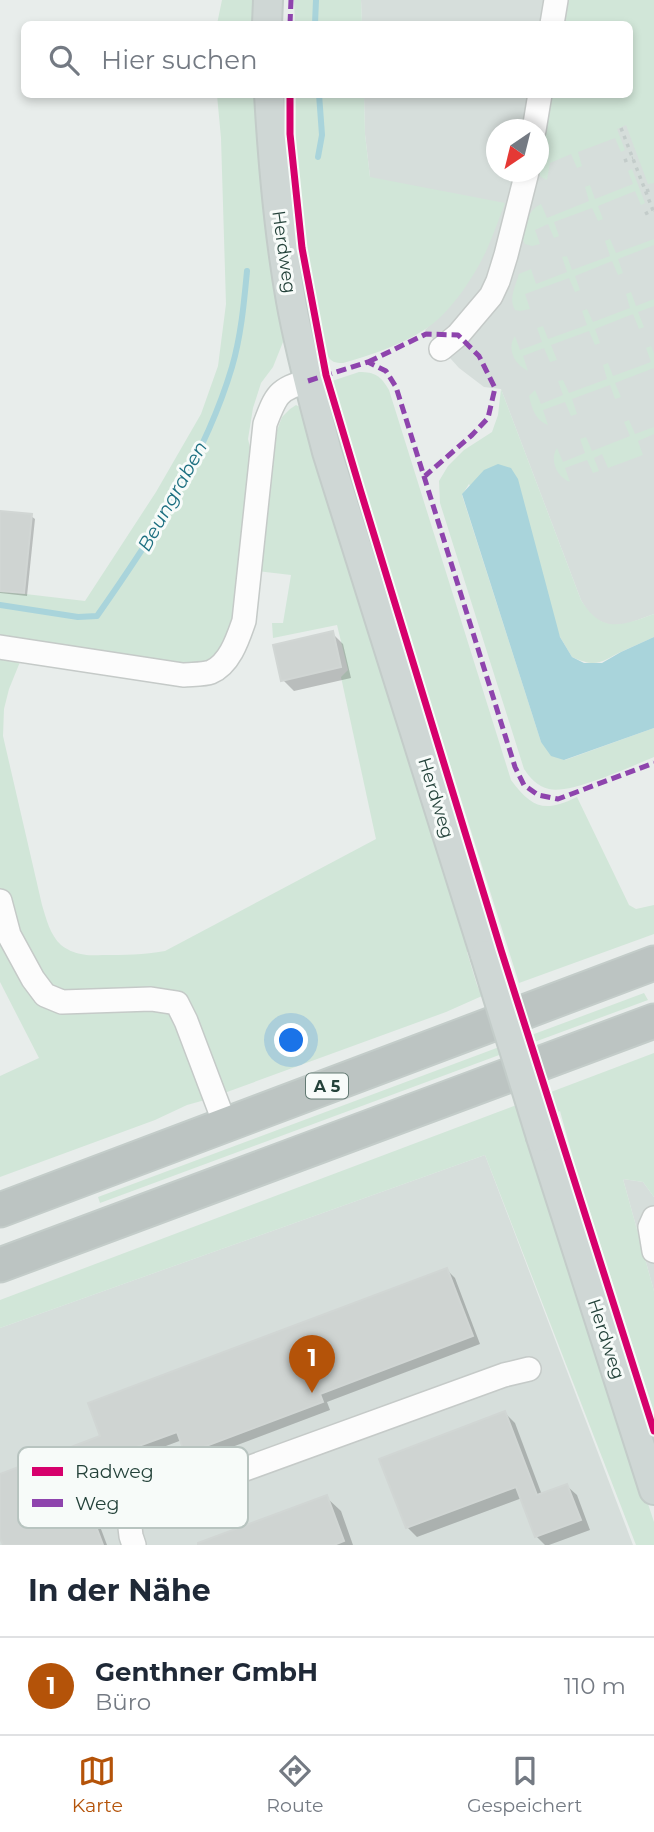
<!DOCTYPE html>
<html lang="de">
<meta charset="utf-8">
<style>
body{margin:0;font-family:Montserrat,sans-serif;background:#f6f6f7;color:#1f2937}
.compass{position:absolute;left:486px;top:119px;width:63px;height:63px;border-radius:50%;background:#fff;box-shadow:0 4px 10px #0003;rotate:215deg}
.you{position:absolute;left:292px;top:1041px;width:24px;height:24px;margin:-18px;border:5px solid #fff;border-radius:50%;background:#1a73e8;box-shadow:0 0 0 10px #1a73e833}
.badge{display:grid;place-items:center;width:46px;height:46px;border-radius:50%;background:#b45309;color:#fff;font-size:23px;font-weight:700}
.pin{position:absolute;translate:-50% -58px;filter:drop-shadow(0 2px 4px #0008)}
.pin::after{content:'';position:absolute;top:37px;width:24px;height:21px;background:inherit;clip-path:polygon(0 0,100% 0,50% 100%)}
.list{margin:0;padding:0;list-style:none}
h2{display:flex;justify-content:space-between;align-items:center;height:91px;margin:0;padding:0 28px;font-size:30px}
h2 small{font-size:23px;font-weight:400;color:#747a83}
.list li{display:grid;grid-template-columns:46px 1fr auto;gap:21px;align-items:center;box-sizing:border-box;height:98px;padding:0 28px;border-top:2px solid #e0e1e3}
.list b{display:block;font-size:26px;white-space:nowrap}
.list p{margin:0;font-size:23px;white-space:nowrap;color:#747a83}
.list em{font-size:23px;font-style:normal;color:#747a83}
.icon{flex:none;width:38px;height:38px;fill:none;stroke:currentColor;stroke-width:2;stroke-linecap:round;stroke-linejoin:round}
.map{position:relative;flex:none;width:654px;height:1545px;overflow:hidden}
.search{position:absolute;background:#fff;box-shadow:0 4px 10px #0003;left:21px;right:21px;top:21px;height:77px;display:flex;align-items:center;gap:18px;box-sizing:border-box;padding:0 24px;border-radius:10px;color:#747a83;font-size:26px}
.sheet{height:189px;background:#fff}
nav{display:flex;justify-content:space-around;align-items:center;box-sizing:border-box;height:98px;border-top:2px solid #e0e1e3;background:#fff;font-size:19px;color:#747a83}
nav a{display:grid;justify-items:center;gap:4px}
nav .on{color:#b45309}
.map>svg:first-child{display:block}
.built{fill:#d6dedb;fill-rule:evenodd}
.green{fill:#d1e6d8}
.water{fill:#a9d4db}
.shadow{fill:#0003}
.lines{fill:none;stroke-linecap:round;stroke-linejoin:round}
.stream{stroke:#a9d4db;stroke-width:6}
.building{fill:#cfd4d2;stroke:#d1d6d4;stroke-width:2}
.minor-casing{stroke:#c5cac8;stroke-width:26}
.major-casing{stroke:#c3ccc9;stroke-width:32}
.highway-casing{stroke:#c3ccc9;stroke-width:37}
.path{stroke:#c3ccca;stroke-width:3.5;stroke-dasharray:3.5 5;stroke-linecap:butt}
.minor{stroke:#fcfcfc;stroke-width:23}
.major{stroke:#cfd7d5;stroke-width:28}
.highway{stroke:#bcc4c2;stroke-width:33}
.major-bridge-casing{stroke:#c3ccc9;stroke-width:32;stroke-linecap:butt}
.major-bridge{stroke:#cfd7d5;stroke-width:28}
.quiet{stroke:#8e44ad;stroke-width:5;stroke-dasharray:10 5;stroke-linecap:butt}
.cycleway-casing{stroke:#f7fbf9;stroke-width:11}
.cycleway{stroke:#d6006c;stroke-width:7}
.labels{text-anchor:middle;stroke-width:6;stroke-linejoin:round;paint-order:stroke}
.shield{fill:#f7fbf9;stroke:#637a73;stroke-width:2}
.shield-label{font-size:16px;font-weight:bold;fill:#24423a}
.street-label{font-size:18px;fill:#24423a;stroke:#f7fbf9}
.water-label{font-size:19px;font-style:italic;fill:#1c6f80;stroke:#f7fbf9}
.key{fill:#f7fbf9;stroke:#b8c4c0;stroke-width:2}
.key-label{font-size:19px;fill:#24423a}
</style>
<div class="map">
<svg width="654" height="1545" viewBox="0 0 654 1545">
<rect width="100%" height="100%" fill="#e8edeb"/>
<path class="built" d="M361,0H654V614L624,625H610L597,620L588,612L581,600L501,389L484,387L459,368L425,330L459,293L370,177L365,134L364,95L630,94V24H362ZM496,130H538V172H496Z
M485,1155L633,1545H0V1328Z
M623,1179L643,1182L654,1197V1291Z"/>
<path class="green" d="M222,0H258V24H217Z
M294,0H361L362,24H295Z
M569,0H654V183L648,184L626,125L617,129L625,150L621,152L615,138L578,152L582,166L577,168L571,154L550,163L547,180L541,177L539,174L552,95L630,94V24H565Z
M217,95H261L285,337L273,367L261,383L253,408L248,439L253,460L235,624L215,657L198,667L22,657L9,689L4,709L3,736L42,905C46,918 50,935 61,945C66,949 74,953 81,954C88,956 96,955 103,955C124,955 144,955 165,951L376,839L341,677L348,670L337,625L273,638L272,623H283L291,575L257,571L265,502L276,433L282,417L290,409L296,405L302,408L471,950L467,952L477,985L482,996L446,1012L205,1100L187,1105L155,1120L0,1177V1076L39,1058L0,982V591L85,601L156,492L201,414L218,366L226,304L221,138Z
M281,95H287C284,182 303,270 318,355H316L306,310L294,230Z
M296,95H364L365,134L370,177L505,203C499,218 494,234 487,249C475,276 449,315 424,330C399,346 371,355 343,363C335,363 331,362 327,355C315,301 303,246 298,191C295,159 295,127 296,95Z
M632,169L645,203L641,205L635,191L598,206L603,219L598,221L592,208L554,222L559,236L554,238L548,224L535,230L540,244L532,246L525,244L523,240C527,225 526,211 541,204L547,218L589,201L585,187L590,185L595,199L633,184L628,171Z
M610,239L616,253L654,239V245L618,259L623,273L618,275L612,261L575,276L580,290L575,292L569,278L525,294L530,309L520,311L515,310C508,299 516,285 519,274L531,269L536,284L567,272L562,257L567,256L572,270L610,256L605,241Z
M631,292L636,306L654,299V306L638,312L644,327L639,329L633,314L595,329L600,343L595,345L589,331L551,345L557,360L550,362L544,348L523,356L528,371C515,365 506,349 515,336L520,350L542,342L537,328L543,326L548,339L587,325L582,311L587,309L593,322L630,308L626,294Z
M651,346L654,353V368L615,383L621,397L615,399L610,385L572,399L577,414L571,416L565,402L543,410L548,425C535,420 532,408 529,396L535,390L541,404L563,395L558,381L563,380L569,393L607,379L603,365L608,363L613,376L651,362L646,348Z
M359,372C375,372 381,376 389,390L511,780C532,808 544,813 577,797L629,905L636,909L654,905V934L519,983L412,644L332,381Z
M501,389L581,600C602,634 621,626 654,614V637C644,642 633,646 623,651C601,661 598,669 572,657L469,484L462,495L541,742L565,760L654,728V757C632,766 569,795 549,789C537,786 530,778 524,769L440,503L439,481L448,466L464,450L492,432L498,415Z
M327,394L331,400L364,514L497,941L494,943L361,520L329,410Z
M629,420L635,434L654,427V434L638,441L643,455L608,468L602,454L594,458L599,471L593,473L587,460L565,468L570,482C557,477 549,460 557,448L563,462L585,453L580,439L586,437L592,451L630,436L624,422Z
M644,993L648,1000L100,1203L98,1197Z
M654,1053V1197L643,1182L623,1179L654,1291V1412L575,1165L560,1111L523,1127L571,1269L654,1522V1545H636L485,1155L0,1328V1300Z"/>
<path class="water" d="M498,464L511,468L518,479L560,637L572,657L584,663H602L621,652L654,637V728L564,760L551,756L541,742L462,494L484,470Z"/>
<path class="shadow" d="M0,512L31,516L35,519L27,596L0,593Z
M332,633L343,644L351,678L294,691L283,680Z
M447,1270L455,1278L480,1344L327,1402L330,1410L195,1461L187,1453L182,1440L91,1474L92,1478L83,1481L107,1545H5L0,1533V1476L102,1437Z
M505,1413L515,1423L542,1495L567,1486L577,1495L590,1530L549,1545H545L536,1536L522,1498L417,1537L407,1527Z
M326,1497L341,1511L353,1545H198Z"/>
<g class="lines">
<path class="stream" d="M315,24L316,0
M318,157L322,135L319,94
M0,605L78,617L97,616C151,539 205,458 232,367C241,336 244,303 247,271"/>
</g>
<path class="building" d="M0,511L32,514L24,593L0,591Z
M333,631L341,667L281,681L273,645Z
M447,1268L473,1336L320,1394L323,1402L185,1454L177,1432L84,1466L85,1470L76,1473L103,1545H3L0,1538V1474L100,1436L88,1403Z
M505,1411L537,1495L567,1484L581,1520L535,1537L516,1487L406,1528L379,1459Z
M327,1495L344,1541L334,1545H198V1543Z"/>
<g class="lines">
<defs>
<path id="minor" d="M552,24L556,0
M534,130L540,94
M441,349L458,335L491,296L498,281L506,255L527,172
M0,647L183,675C191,674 203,675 211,672C230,664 238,638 244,621L265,424C276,395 278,389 308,381
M0,901L9,935L33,979L45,995L62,1002L151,999L177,1003L186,1021L225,1124
M654,1218L650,1227L654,1251
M134,1545L131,1536L129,1519L136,1510L149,1504L504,1375L529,1369"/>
<path id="major" d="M267,24L268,0
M269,94C273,164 279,233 291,301C300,352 314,402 327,452L485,955
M541,1137L654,1490"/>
<path id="highway" d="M0,1210L654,963
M0,1265L654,1021"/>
</defs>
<use href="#minor" class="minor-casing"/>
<use href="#major" class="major-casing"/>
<use href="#highway" class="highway-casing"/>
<path class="path" d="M621,128L654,213
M624,161L633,158
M646,191L654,189
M645,214L653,210"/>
<use href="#minor" class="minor"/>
<use href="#major" class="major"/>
<use href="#highway" class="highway"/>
<defs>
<path id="major-bridge" d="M485,955L541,1137"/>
</defs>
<use href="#major-bridge" class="major-bridge-casing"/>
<use href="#major-bridge" class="major-bridge"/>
<path class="quiet" d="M290,24L291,0
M368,362L426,334L458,335L479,356L495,388L488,418L472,435L425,476
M308,381L368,362L386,371L396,387L515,767L524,785L538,795L558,799L654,763"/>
<defs>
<path id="cycleway" d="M290,94V134L302,248L326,375L360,489L501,950L654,1431"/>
</defs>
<use href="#cycleway" class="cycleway-casing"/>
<use href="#cycleway" class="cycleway"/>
</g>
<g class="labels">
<rect class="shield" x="306" y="1073.5" width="42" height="25" rx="5"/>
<g class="shield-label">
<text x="327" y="1092">A 5</text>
</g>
<g class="street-label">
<text transform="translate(284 252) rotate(82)" y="6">Herdweg</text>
<text transform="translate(436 798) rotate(73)" y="6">Herdweg</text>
<text transform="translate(606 1339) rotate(72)" y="6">Herdweg</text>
</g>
<g class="water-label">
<text transform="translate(172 496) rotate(-61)" y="7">Beungraben</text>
</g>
</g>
<rect x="18" y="1447" width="230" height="81" rx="10" class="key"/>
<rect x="32" y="1467" width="31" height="9" fill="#d6006c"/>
<rect x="32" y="1499" width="31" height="8" fill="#8e44ad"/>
<g class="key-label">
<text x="75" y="1478">Radweg</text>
<text x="75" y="1510">Weg</text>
</g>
</svg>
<svg class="compass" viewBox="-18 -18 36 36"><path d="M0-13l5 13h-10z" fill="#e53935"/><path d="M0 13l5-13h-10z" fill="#747a83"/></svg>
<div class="you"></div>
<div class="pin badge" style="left:312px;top:1393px">1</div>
<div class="search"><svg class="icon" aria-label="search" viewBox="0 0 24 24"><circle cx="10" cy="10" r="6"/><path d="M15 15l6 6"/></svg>Hier suchen</div>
</div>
<section class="sheet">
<h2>In der Nähe<small></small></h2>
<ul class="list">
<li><span class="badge">1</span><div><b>Genthner GmbH</b><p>Büro</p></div><em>110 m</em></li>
</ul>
</section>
<nav>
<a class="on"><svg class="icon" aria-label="map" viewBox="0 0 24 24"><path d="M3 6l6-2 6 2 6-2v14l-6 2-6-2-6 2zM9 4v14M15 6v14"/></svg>Karte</a>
<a><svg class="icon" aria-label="directions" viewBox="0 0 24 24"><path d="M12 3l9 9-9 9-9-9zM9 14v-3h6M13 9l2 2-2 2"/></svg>Route</a>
<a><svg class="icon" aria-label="saved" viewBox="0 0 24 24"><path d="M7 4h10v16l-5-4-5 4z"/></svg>Gespeichert</a>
</nav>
